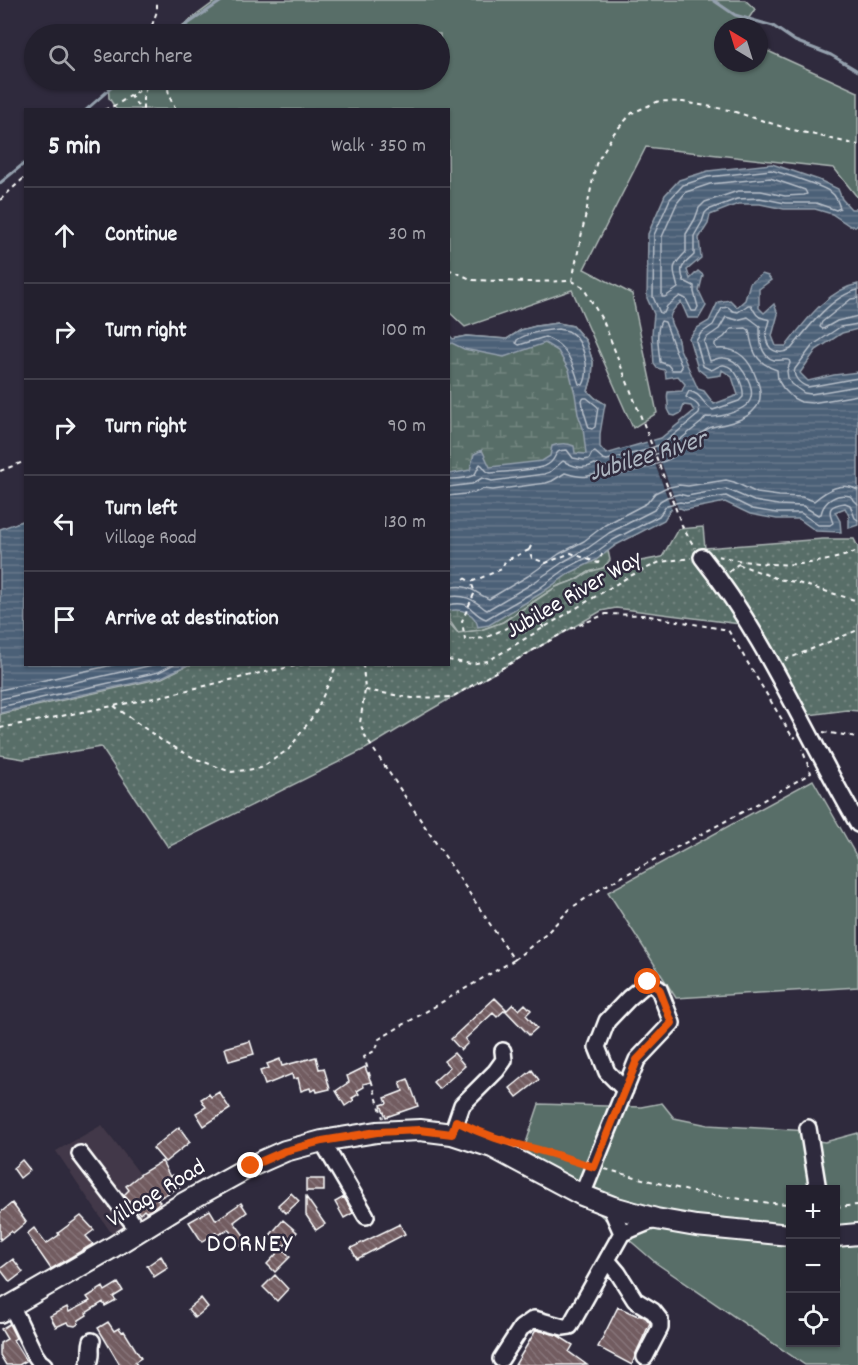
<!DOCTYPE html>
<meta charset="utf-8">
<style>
body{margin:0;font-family:Dekko,sans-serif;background:#2b2836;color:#f1f3f6}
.controls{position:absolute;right:18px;bottom:18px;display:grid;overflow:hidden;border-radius:0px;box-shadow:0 2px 4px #0004}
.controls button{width:54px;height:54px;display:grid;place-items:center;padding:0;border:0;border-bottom:2px solid #403e4a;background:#23202e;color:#f1f3f6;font:30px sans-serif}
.compass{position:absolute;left:714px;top:18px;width:54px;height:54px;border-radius:50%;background:#23202e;box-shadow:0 2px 4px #0004;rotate:322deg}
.stop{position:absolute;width:18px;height:18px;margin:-14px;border:4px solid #ea580c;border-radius:50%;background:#fff}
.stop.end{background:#ea580c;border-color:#fff;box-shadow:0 2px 6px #0008}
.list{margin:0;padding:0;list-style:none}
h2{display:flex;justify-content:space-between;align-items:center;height:78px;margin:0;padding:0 24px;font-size:26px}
h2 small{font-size:20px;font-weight:400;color:#a3a3aa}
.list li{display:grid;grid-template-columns:39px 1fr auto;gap:18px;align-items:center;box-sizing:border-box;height:96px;padding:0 24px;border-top:2px solid #403e4a}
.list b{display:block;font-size:22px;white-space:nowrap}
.list p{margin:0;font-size:20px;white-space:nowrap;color:#a3a3aa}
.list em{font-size:20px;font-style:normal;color:#a3a3aa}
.icon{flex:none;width:33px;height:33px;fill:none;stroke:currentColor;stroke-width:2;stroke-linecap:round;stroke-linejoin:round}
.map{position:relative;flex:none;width:858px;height:1365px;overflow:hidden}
.search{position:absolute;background:#23202e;box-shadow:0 2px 4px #0004;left:24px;top:24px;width:426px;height:66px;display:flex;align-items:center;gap:15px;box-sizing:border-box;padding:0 21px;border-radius:33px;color:#a3a3aa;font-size:22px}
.panel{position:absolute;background:#23202e;box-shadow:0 2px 4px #0004;left:24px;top:108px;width:426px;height:558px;border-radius:0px}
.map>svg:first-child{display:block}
.built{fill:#433948}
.green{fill:#596e68;stroke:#acb6b4;stroke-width:1.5;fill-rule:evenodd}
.wetland{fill:url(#wetland-marsh);stroke:#acb6b4;stroke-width:1.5}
.park{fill:url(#park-dots);stroke:#acb6b4;stroke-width:1.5}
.water{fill:url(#water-rules);stroke:#94a0ad;stroke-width:1.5}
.pier{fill:#2f2a3d}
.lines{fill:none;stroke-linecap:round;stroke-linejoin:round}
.shore{stroke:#b7bfc9;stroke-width:1.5}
.stream{stroke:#94a0ad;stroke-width:3}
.building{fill:url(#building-back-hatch);stroke:#fff;stroke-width:1.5}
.minor-casing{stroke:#fff;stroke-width:20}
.major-casing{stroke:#fff;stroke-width:24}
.path{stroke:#fff;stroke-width:2;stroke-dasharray:4.5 4.5;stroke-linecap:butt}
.minor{stroke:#2f2a3d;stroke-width:15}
.major{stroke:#2f2a3d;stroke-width:20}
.route{stroke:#ea580c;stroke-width:8}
.labels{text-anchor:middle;stroke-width:5;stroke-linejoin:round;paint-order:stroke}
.street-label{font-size:24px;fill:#fff;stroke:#2f2a3d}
.water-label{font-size:26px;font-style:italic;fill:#aeb7c2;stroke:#2f2a3d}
.quarter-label{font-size:27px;letter-spacing:1.5px;fill:#fff;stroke:#2f2a3d}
</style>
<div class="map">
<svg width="858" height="1365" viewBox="0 0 858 1365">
<defs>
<pattern id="wetland-marsh" width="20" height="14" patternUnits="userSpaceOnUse" patternTransform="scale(1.5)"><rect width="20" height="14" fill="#596e68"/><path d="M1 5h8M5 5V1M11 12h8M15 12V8" fill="none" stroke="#72847f"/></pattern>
<pattern id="park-dots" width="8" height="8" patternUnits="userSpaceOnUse" patternTransform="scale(1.5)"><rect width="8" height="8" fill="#596e68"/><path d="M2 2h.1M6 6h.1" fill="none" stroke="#72847f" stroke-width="1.8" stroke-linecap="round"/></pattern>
<pattern id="water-rules" width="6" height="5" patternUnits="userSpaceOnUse" patternTransform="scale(1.5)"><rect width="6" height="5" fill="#4c6077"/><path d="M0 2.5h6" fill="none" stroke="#67788b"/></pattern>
<pattern id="building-back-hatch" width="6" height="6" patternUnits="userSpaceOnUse" patternTransform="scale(1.5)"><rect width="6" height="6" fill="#725c61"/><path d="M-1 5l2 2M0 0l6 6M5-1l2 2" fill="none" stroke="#877479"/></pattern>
</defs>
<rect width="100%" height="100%" fill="#2f2a3d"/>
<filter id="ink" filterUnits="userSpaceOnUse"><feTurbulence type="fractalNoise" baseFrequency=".0167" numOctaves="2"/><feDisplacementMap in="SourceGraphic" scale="12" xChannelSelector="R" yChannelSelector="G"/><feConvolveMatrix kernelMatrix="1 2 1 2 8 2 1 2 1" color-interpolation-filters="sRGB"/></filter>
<g filter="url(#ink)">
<path class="built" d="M102,1125L160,1200L162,1205L114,1237L56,1151Z"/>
<path class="green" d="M217,0H745L755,9L743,27H723V63H759V47L858,92V198L834,168L646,147L584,269L632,294L657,413L633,428L572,290L465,327L449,312L448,110L116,109L109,98L108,81L110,80H440V34H171Z
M813,780L858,859V987L676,998L608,892Z
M662,1103L674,1118L708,1125L809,1131L810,1140L825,1142L858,1133V1365H805L656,1263L524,1149L539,1104L641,1107ZM790,1190H836V1342H790Z"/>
<path class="wetland" d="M558,323L573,326L586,341L593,362L592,377L588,391L595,398L605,404L587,459L547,469L449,487L448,335L453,339L466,336L507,339L521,330L536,326Z
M605,536L610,560L603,568L589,572L578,579L556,587L503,622L481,630L458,633L449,620V598Z"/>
<path class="park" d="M703,527L705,548L823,539H854L858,547V711L847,710L801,716L740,624L616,608L601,611L425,713L367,748L168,847L101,747L24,759L0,755V714L162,678L188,665L448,664L449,623L458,633L481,630L503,622L556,587L578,579L589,572L603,568L662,557L678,529Z"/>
<path class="water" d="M772,164L819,180L838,189L842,199L851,209H858V226H850L832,214L815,209H784L760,204H738L710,215L708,224L699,238L701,258L687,270L690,279L698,271L703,275L699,291L706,306L699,318H688L681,302C658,322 678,324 679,347L698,389L704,391L714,404L738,395L732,377L722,370L721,375L708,377L698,369L689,338L697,328L709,321L718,302L730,300L737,307L745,300L750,283L762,274L768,276L771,280L759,289V308L764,313L774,304L778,314L772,336L776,346H786C805,322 827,290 858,284V329L842,333L816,350L800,373L808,381L834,375L858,372V525L849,528V516L845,508L835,512L840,521L841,532L816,531L799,519H777L750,514L725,502L685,510L680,508L670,510L664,520L616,545L596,560L570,573L540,594L489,625L478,627C475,613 462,608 449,611L448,471L450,474L470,470L474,454L482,450L490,467L542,461L550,456L552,446C560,443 567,443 574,446L575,453L586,454L583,428L578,414L575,394L569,370L558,351L545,343L504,357L464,349L452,343L449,344V335L453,339L466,336L507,339L521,330L536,326L558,323L573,326L586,341L593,362L592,377L588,391L595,398L605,404L600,434V447L606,454L661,438L694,411L691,406L684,405L681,413L675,416L671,415L668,409C669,403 666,398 668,392L682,391L685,384L678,376L666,378L665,370L657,368L654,364L652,334L654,314L647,298L648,234L665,195L679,180L708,171Z
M25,520L26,664L187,665L162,677L0,713V529Z"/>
<path class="pier" d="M652,438L679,511L673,512L646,440Z"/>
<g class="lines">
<path class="shore" d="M771,170C783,174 827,186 834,195C837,199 839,205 840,208L836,210L816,203H785L760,198L737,199L708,210L705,213L702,222L694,236V255C684,265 678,266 684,281L694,286V292L698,307L696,311H692L686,299L680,296L667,306L664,313H660L653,297L654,235L670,199L683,185L708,177Z
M770,178L805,190L807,194L804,195L785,196L761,191H738L705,202L699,208L695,219L686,234V252C670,268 673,268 678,288L665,297H662V237L677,203L686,192L710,184Z
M858,298L851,299L822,322L820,327L823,329L837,321L858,316
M661,321L665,322C671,337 675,352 682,367L680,370H672L668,365L660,362C659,349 655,332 661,321Z
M858,324L840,327L813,345L795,369C792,377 800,384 808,387L858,378
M558,329C561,330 565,330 568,331C584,339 591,370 583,385L579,384C573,363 567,345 545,337L519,345L516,343L517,340C529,332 544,331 558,329Z
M584,398H587L598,407L595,427L592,429L589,428L584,412L582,400Z
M448,479C455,479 470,479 475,474C477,471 478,467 480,464C485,466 484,472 491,473C503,472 536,470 545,466C560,460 550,450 567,450L573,458L584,460L589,459L592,453L595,452L603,459L607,460L643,451L664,443L699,414C702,403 692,402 686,397L689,391C702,394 703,405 713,410L739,401L743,397C744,387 737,367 724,365C719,364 716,369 711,370L703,366L696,341L701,333L713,325L722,308L728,307L733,311L738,312L748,305H751C754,310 756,317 763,318C765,319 768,319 770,320C769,325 767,330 766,335C766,351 779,356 791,349C807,329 832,295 858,290
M448,487L472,484L482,478L492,481L544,474L550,472L563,461C574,467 584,470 595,464L603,467H611L645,458L667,450L702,422L706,417C718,418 749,411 751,397C754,384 739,358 724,358C719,357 714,360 710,361L704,342L706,338L719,329L726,317L737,320L748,317L760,326C760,337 759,356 774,360C779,361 784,359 789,360L790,363L787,371L788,378L791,384L804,393L811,394L858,386
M448,496L474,493L483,489L493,490L546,483L552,481L565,473C572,475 580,478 588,476C589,476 595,474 597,474C601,475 605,477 610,476C625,474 664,464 676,455C684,449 704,428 712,427C725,424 745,421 754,410C763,401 761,390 757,380C750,360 739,347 717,349L715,346V343L724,337L731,329L746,328L749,330C752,350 755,363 777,370L778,380L783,388L793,398L801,402L812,403L858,395
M448,588C469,583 473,592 489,599L528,576L559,554L584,541L605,525L647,503L655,493L665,488L679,485L688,486L726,480L734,482L757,493L779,496L802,497L814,501C827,490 841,481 858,490
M448,597C464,594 473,599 485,609L487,610L533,583L563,562L588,548L609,533L654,510L660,501L667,497L679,494L687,496L726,489L754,501L778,505L803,506L818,515L821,514C824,500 837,493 850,496L858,504
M448,605C473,599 470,614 486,619L537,590L567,568L592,555L613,540L659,516L667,505L680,502L686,503L726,496L752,509L777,513H801L818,525H830L833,523C827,508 830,505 845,503L850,505L855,518L858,520
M0,690L117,664
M0,699L157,664
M0,707L159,672L174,664"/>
<path class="stream" d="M713,0L735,15L773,26L795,41L831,55L858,71
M173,34L223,0
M86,110L120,80
M0,183L26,162"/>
</g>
<path class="building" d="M495,998L506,1009L497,1017L493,1013L465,1039L468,1043L461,1050L451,1039Z
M513,1004L519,1010L525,1004L531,1010L526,1015L537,1028L529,1035L506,1011Z
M250,1041L254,1054L229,1061L225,1048Z
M454,1053L465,1066L439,1089L433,1082L450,1067L444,1061Z
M316,1057L319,1069L324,1068L330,1089L317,1092L316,1089L311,1091L310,1088L301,1091L298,1078L293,1079L292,1074L265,1085L260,1071L269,1068L267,1064L280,1059L282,1066Z
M365,1067L371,1082L363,1084L364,1087L357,1091L359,1094L352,1098L354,1100L345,1106L336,1091L349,1082L347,1076Z
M532,1070L539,1080L517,1097L510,1088Z
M408,1079L418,1106L386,1117L381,1105L387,1103L385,1098L403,1091L400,1082Z
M219,1092L230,1109L204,1126L196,1113L206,1107L201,1099L209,1094L211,1097Z
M179,1127L190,1142L165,1162L153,1148Z
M22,1160L30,1170L20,1178L13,1168Z
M162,1161L170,1177L173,1175L180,1187L157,1199L160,1202L151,1210L146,1212L144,1210L140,1214L124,1195L129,1190L126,1186L142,1173Z
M306,1179H324V1191H306Z
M291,1193L299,1201L286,1213L278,1205Z
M306,1197L325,1224L316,1230L306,1215Z
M344,1197L353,1213L344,1218L335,1202Z
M12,1203L26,1222L13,1233L11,1231L0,1240V1213Z
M241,1203L247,1212L234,1222L248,1241L241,1246L228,1229L217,1236L216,1232L202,1242L189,1222L210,1210L216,1220Z
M81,1216L94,1230L86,1236L93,1244L51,1269L27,1234L34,1228L46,1244L59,1235L58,1233Z
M283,1220L297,1232L284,1246L271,1234Z
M400,1224L405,1234L357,1259L351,1248Z
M282,1248L290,1257L275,1272L267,1264Z
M161,1256L168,1268L154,1277L147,1266Z
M13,1259L23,1272L10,1282L0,1269Z
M275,1275L288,1289L277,1301L263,1287Z
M118,1283L123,1291L113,1297L116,1300L105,1306L103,1302L86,1313L87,1315L79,1320L78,1324L75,1326L70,1325L67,1322L56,1327L50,1316L67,1307L69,1312L90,1301L87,1297L103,1287L105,1291Z
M201,1298L208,1307L195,1318L188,1309Z
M618,1307L638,1316L639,1314L646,1318L650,1323L636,1353L632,1365L598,1347Z
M108,1322L114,1331L119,1328L122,1332L124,1331L141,1358L135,1362L137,1365H120L98,1328Z
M9,1324L16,1338L13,1340L26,1361L19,1365H6L0,1355V1343L7,1339L1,1329Z
M536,1330L557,1335L573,1345L569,1352L587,1365H515Z"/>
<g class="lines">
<defs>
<path id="minor" d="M702,557C766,637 806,735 858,824
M808,1128L818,1190
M452,1134L462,1105L496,1071L504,1060L503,1051
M322,1141L366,1216
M80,1154L139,1231
M582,1195L637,1060L672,1023L659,989L648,982L629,998L607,1021L597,1047L607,1072L625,1090
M622,1233L656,1219
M607,1260L618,1273L635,1300L653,1311L660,1320V1328L645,1357
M11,1305L35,1355L40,1362L44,1365
M501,1359L521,1328L534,1319L563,1327L570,1326L622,1233L610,1206
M88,1365C94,1354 89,1351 92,1341"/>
<path id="major" d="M836,1236L858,1234
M0,1312L113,1247L184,1203L251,1166L285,1151L322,1141L377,1132L420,1130L452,1134L492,1147L582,1195L613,1207L656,1219L696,1226L790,1235"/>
</defs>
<use href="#minor" class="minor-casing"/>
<use href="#major" class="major-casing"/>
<path class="path" d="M149,34L157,11V0
M167,80L169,96L176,110
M130,95L141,110
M104,110L116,105L146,86
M143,110V98L146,86L157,80
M0,200L26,176
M448,269L473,280L527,282L572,281L583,287L604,323L643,422L683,528L695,548
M572,281L596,164L614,133L632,113L659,101L683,102L729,110L789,129L858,145
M0,471L26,461
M529,550L533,542
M718,556C766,567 811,569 858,551
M738,564L778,579L795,582L858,601
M729,572L738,564
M464,578L471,582
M544,628L534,615L485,638L465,640L462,621L474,594V590L471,582L502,569L505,561L529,550L532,558L546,563L571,553L598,563L602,554
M448,660L471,664L488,661L628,577L660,562L691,558
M785,660L858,630
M363,664L365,690L360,723L366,738L514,960L379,1039L376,1050L364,1057L383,1118
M365,690L412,698L452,697L570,629L606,614L643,615L728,630L793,738L796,737
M114,706L161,740L194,758L231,772L261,768L289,749L316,712L337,664
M0,728L154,698L260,673L305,664
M823,732L858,737
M514,960L545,935L571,908L605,886L748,809L811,773L802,749
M524,1147L582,1163
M605,1169L692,1192L770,1203L790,1204
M836,1207L858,1205"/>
<use href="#minor" class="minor"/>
<use href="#major" class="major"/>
</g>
</g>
<g class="lines" filter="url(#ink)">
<path class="route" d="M251,1166L285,1151L322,1141L377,1132L420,1130L452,1134L456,1121C483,1135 506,1142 535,1149C555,1154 574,1161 594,1167L637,1060L672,1023L659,989L648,982"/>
</g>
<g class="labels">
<g class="street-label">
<text transform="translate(573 593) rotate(-30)" y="8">Jubilee River Way</text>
<text transform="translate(155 1192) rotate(-31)" y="8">Village Road</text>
</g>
<g class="water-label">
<text transform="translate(647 454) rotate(-17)" y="9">Jubilee River</text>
</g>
<g class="quarter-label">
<text x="250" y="1251">DORNEY</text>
</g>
</g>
</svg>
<div class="controls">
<button>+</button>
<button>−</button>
<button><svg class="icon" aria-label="locate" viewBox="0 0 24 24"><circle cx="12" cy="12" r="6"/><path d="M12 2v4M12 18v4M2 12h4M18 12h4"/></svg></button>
</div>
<svg class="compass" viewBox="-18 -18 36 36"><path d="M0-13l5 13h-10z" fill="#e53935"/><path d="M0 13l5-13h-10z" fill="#a3a3aa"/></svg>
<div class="stop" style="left:648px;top:982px"></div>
<div class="stop end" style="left:251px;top:1166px"></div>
<div class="search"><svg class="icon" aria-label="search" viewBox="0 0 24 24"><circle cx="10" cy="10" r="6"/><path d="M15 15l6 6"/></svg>Search here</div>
<section class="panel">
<h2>5 min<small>Walk · 350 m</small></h2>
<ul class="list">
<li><svg class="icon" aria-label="ahead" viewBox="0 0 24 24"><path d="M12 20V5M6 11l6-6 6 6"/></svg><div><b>Continue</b></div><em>30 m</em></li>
<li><svg class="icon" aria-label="right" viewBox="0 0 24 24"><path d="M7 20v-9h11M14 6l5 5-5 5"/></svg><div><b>Turn right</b></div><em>100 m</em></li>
<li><svg class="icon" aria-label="right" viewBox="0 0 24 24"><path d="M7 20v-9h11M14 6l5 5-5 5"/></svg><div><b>Turn right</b></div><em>90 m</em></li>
<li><svg class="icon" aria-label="left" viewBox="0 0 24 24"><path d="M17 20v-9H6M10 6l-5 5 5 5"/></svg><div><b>Turn left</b><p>Village Road</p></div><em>130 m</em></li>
<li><svg class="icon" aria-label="arrive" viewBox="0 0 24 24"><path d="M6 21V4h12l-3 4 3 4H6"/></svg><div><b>Arrive at destination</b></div></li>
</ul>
</section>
</div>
